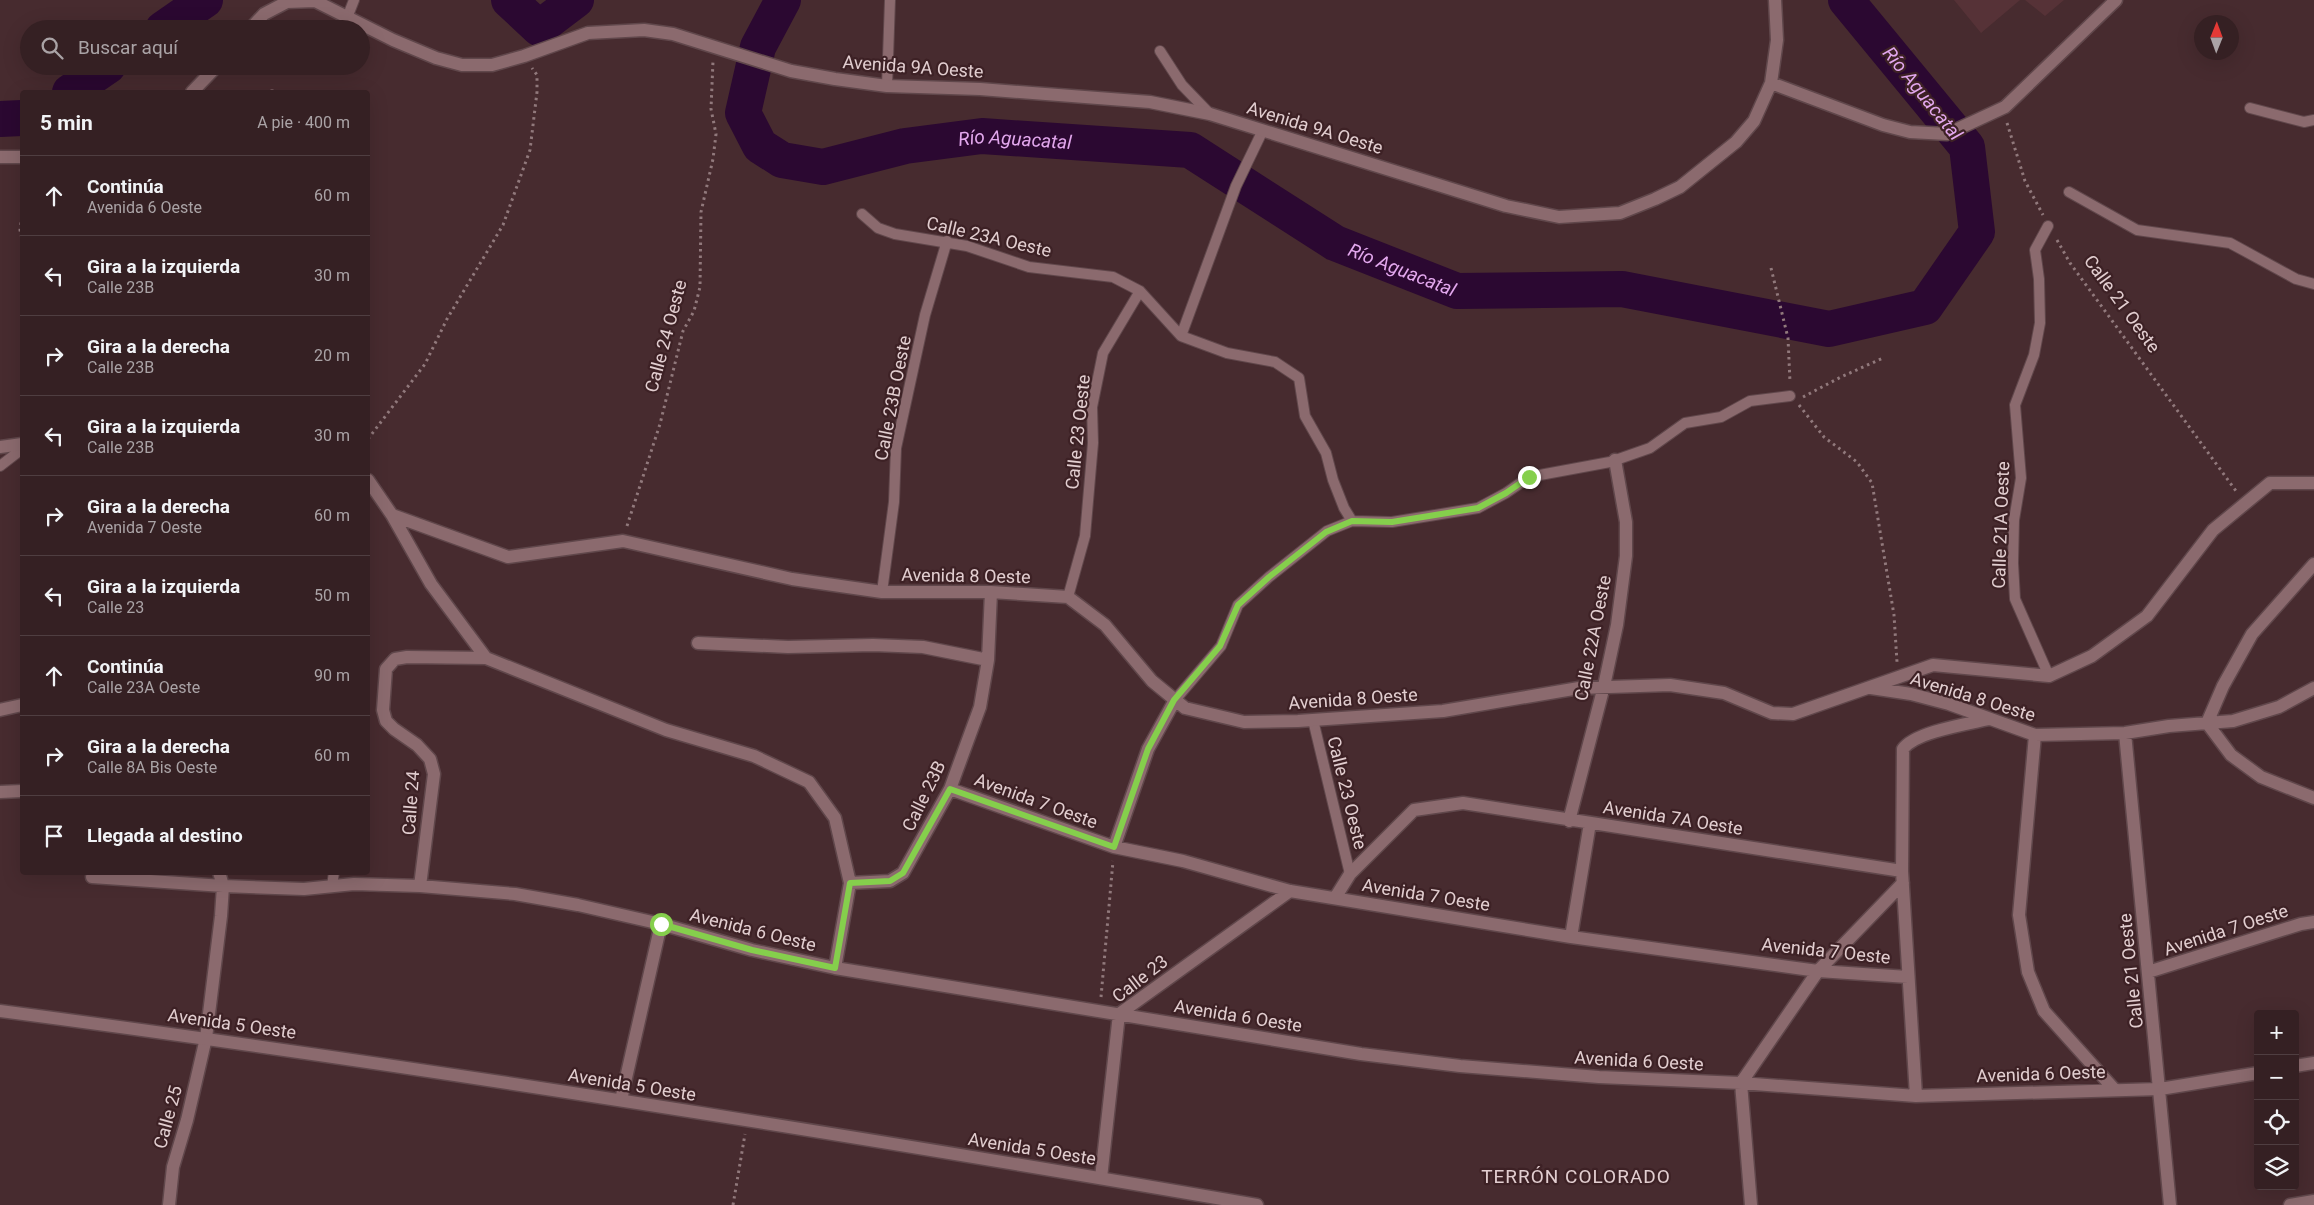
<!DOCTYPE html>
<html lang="es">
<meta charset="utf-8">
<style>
body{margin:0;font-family:Roboto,sans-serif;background:#3d282b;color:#f1f3f6}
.controls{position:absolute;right:15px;bottom:15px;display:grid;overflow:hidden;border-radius:5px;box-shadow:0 5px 20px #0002}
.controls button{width:45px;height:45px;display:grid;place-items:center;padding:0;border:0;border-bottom:1px solid #4f3e41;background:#352023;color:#f1f3f6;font:25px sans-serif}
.compass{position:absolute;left:2194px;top:15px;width:45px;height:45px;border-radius:50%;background:#352023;box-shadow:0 5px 20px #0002;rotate:1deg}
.stop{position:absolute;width:15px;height:15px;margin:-11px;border:4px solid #85cf4c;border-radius:50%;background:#fff}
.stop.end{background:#85cf4c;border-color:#fff;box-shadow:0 1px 5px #0008}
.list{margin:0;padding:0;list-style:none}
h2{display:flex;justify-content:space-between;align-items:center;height:65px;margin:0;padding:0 20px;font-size:21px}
h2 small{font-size:16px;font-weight:400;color:#aaa3a6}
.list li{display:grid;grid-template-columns:32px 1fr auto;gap:15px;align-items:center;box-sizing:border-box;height:80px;padding:0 20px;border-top:1px solid #4f3e41}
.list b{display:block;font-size:19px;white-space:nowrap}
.list p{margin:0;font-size:16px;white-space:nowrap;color:#aaa3a6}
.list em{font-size:16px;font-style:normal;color:#aaa3a6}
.icon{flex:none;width:28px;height:28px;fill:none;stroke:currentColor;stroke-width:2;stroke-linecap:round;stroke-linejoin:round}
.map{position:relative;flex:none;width:2314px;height:1205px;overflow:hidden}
.search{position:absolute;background:#352023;box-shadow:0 5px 20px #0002;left:20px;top:20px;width:350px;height:55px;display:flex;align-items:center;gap:12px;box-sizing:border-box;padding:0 18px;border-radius:28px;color:#aaa3a6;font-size:19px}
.panel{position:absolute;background:#352023;box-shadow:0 5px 20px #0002;left:20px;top:90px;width:350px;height:785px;border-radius:5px}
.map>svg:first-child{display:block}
.built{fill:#563237}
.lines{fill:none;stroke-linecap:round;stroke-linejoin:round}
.river{stroke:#2b0831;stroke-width:36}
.lane-casing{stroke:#60474b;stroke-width:12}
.street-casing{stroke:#60474b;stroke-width:15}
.secondary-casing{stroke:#60474b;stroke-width:15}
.path{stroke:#91797c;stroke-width:3;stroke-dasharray:2.5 4;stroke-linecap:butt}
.lane{stroke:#8b6a6e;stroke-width:10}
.street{stroke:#8b6a6e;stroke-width:12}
.secondary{stroke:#8b6a6e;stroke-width:12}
.route{stroke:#85cf4c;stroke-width:6}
.labels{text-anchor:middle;stroke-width:4.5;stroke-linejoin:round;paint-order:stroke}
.street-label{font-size:18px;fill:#e2ced0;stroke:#3d2125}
.water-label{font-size:19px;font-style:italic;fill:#e2a7ed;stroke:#3d2125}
.neighbourhood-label{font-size:19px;letter-spacing:1px;fill:#e2ced0;stroke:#3d2125}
</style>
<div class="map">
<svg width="2314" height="1205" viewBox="0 0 2314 1205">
<rect width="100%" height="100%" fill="#472b2f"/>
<path class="built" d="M1954,0H2020L1981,33Z
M2025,0H2064L2045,16Z"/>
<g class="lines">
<g class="river">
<path d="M509,0L539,28L576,0"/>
<path id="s1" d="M783,0L758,47L743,113L760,146L782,160L823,167L905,146L982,136L1190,150L1335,243L1457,291L1622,289L1829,329L1925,307L1977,232L1967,147L1846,0"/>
<path d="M163,29L205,0"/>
<path d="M70,92L108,66"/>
<path d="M0,119L22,118"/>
</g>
<defs>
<path id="lane" d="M347,18L354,0
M1160,51L1182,85L1210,114
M887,86L890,0
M2250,108L2304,122L2314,120
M2069,192L2137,230L2230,243L2296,279L2314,284
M862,214L878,228L895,234L967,246L1029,267L1113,277L1140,291
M2048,226L2035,250L2039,279L2040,323L2034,355L2015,405L2021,478L2014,520L2013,563L2015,599L2049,676
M1181,336L1227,353L1275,362L1299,378L1305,416L1326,453L1333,480L1344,508L1352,521
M0,466L22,449
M882,592L894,502L896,448L925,315L947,241
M1068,597L1085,536L1093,443L1092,407L1103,353L1140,291L1181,336L1236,186L1263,130
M1175,700L1221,646L1238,605L1269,577L1327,531L1352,521L1392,522L1478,508L1506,493L1529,477L1610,462L1650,448L1685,423L1721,417L1750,401L1790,396
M1313,720L1350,874
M332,886L334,872"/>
<path id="street" d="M250,29L264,14L287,2L315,1L393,40L436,58L462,65H492L524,56L588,33L644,30L673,34L791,71L835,79L887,86L980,89L1150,102L1210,114L1506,206L1559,217L1620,213L1655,199L1680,187L1736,142L1754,121L1771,83L1777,40L1775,0
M1771,83L1883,125L1910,132L1947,134L2005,107L2116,0
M192,92L217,66
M0,157H22
M0,447L22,444
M368,480L392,515L431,584L486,658L666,730L754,756L809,782L835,818L850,883
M392,515L508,557L623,541L792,579L882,592H991L1068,597L1105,625L1152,681L1185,708L1244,722L1298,721L1443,711L1579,688L1670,685L1724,693L1772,713L1793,714L1933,665L2049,676L2092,656L2147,616L2213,530L2270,483H2314
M698,643L788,647L873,645L923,647L988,660
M1871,688L1911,694L1949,704L2035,735L2125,733L2169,726L2233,721L2279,707L2314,688
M0,710L22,705
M2207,723L2223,686L2252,634L2314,564
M2207,723L2231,755L2261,777L2314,798
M2125,733L2170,1205
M2035,735L2019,915L2028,972L2044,1011L2114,1089
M950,789L1114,847L1183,861L1290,891L1571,937L1818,971L1908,977
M0,792L22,791
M1569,821L1604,686L1617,625L1626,556V522L1615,460
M1114,847L1148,749L1175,700
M92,877L223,886L304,889L354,884L420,886L515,894L578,905L661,924L752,950L835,968L1361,1054L1460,1066L1599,1077L1741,1083L1916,1096L2160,1089L2258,1073
M420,886L434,774L430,759L417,745L394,729L386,721L383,710L386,669L395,659L407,657L486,658
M1335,898L1350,874L1414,810L1463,803L1902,871
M1571,937L1590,823
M835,968L850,883L890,881L903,873L950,789L980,707L988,660L991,592
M2148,972L2301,924L2314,922
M2295,1066L2314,1063
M1916,1096L1902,871L1903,749C1915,732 1967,724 1989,719
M621,1100L661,924
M1101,1178L1119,1014L1290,891
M169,1205L173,1167L187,1120L206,1038L221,916L223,886L219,872
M1751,1205L1741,1083L1818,971L1903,883"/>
<path id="secondary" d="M0,1011C420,1066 839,1133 1257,1205
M2290,1205L2314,1201"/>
</defs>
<use href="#lane" class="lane-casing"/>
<use href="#street" class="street-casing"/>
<use href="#secondary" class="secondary-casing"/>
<path class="path" d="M272,92V88
M2007,123L2025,181L2043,215
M22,216L20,230L22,239
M2057,240L2070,263L2236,491
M1771,268L1788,338L1790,382
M1803,397L1841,377L1883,358
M1799,405L1824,437L1857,462L1872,483L1894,615L1897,662
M368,439L425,364L447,319L503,225L530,150L537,92V75L532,68
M627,526L660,424L683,331L694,311L700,287L701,212L713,159L716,134L711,109L713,61
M1101,997L1113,861
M733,1205L745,1134"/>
<use href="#lane" class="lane"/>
<use href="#street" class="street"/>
<use href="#secondary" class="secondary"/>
</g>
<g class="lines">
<path class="route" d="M661,924L752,950L835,968L850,883L890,881L903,873L950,789L1114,847L1148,749L1174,700L1220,646L1238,605L1269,577L1326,532L1352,521L1392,522L1478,508L1506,493L1529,477"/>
</g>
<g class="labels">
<g class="street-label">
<text transform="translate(913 67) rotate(4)" y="6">Avenida 9A Oeste</text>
<text transform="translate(1315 128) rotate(17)" y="6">Avenida 9A Oeste</text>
<text transform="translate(989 237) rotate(13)" y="6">Calle 23A Oeste</text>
<text transform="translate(2122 304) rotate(54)" y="6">Calle 21 Oeste</text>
<text transform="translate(666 336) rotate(-75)" y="6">Calle 24 Oeste</text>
<text transform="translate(893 398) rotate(-79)" y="6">Calle 23B Oeste</text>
<text transform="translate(1078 432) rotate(-84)" y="6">Calle 23 Oeste</text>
<text transform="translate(2001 525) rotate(-88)" y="6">Calle 21A Oeste</text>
<text transform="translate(966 576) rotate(1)" y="6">Avenida 8 Oeste</text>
<text transform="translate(1593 638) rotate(-79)" y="6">Calle 22A Oeste</text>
<text transform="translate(1973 697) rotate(17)" y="6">Avenida 8 Oeste</text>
<text transform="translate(1353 699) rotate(-4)" y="6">Avenida 8 Oeste</text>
<text transform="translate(1347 793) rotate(76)" y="6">Calle 23 Oeste</text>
<text transform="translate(924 796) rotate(-64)" y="6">Calle 23B</text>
<text transform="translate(1036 801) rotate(20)" y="6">Avenida 7 Oeste</text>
<text transform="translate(411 803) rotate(-86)" y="6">Calle 24</text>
<text transform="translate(1673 818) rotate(9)" y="6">Avenida 7A Oeste</text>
<text transform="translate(1426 895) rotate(9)" y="6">Avenida 7 Oeste</text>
<text transform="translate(753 930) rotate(14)" y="6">Avenida 6 Oeste</text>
<text transform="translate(2226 930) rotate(-18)" y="6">Avenida 7 Oeste</text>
<text transform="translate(1826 951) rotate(6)" y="6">Avenida 7 Oeste</text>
<text transform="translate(2131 971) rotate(-96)" y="6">Calle 21 Oeste</text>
<text transform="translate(1140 979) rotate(-38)" y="6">Calle 23</text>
<text transform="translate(1238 1016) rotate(9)" y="6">Avenida 6 Oeste</text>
<text transform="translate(232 1024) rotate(8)" y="6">Avenida 5 Oeste</text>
<text transform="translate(1639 1061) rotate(3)" y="6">Avenida 6 Oeste</text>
<text transform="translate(2041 1074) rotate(-2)" y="6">Avenida 6 Oeste</text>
<text transform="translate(632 1085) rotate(9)" y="6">Avenida 5 Oeste</text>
<text transform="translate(168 1117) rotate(-75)" y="6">Calle 25</text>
<text transform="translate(1032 1149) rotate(9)" y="6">Avenida 5 Oeste</text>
</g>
<g class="water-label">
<text transform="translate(1923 93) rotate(51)" y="7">Río Aguacatal</text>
<text dy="7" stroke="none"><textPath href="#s1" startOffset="421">Río Aguacatal</textPath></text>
<text dy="7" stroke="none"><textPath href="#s1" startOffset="841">Río Aguacatal</textPath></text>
</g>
<g class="neighbourhood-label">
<text x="1576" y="1183">TERRÓN COLORADO</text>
</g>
</g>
</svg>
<div class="controls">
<button>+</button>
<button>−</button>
<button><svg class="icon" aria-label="locate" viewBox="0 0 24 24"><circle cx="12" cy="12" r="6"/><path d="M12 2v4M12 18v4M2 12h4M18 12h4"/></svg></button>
<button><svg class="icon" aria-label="layers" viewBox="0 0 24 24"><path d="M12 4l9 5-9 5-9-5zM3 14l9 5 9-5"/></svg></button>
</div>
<svg class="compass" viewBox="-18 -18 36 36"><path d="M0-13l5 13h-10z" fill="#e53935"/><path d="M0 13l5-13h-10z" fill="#aaa3a6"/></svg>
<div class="stop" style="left:661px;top:924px"></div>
<div class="stop end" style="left:1529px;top:477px"></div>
<div class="search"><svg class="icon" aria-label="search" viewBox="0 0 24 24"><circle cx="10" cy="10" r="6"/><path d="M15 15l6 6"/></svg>Buscar aquí</div>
<section class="panel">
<h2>5 min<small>A pie · 400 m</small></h2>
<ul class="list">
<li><svg class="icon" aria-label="ahead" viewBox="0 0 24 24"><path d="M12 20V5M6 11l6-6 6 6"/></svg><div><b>Continúa</b><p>Avenida 6 Oeste</p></div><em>60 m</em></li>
<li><svg class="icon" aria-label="left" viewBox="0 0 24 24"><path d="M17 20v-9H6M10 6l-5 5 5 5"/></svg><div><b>Gira a la izquierda</b><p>Calle 23B</p></div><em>30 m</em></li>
<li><svg class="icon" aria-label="right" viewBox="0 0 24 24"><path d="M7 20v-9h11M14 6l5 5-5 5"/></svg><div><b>Gira a la derecha</b><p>Calle 23B</p></div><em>20 m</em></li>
<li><svg class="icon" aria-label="left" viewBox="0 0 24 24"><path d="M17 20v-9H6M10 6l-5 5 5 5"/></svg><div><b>Gira a la izquierda</b><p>Calle 23B</p></div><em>30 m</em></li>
<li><svg class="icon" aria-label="right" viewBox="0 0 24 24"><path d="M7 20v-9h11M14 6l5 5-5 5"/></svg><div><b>Gira a la derecha</b><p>Avenida 7 Oeste</p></div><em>60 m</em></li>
<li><svg class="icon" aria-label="left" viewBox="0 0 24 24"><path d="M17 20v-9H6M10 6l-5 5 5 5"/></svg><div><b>Gira a la izquierda</b><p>Calle 23</p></div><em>50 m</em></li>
<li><svg class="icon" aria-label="ahead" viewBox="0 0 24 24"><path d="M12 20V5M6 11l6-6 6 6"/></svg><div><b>Continúa</b><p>Calle 23A Oeste</p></div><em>90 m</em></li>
<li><svg class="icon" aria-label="right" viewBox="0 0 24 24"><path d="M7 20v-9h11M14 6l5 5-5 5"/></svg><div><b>Gira a la derecha</b><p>Calle 8A Bis Oeste</p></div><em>60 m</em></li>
<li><svg class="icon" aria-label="arrive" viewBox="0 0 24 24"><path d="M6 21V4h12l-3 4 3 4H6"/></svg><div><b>Llegada al destino</b></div></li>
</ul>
</section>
</div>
